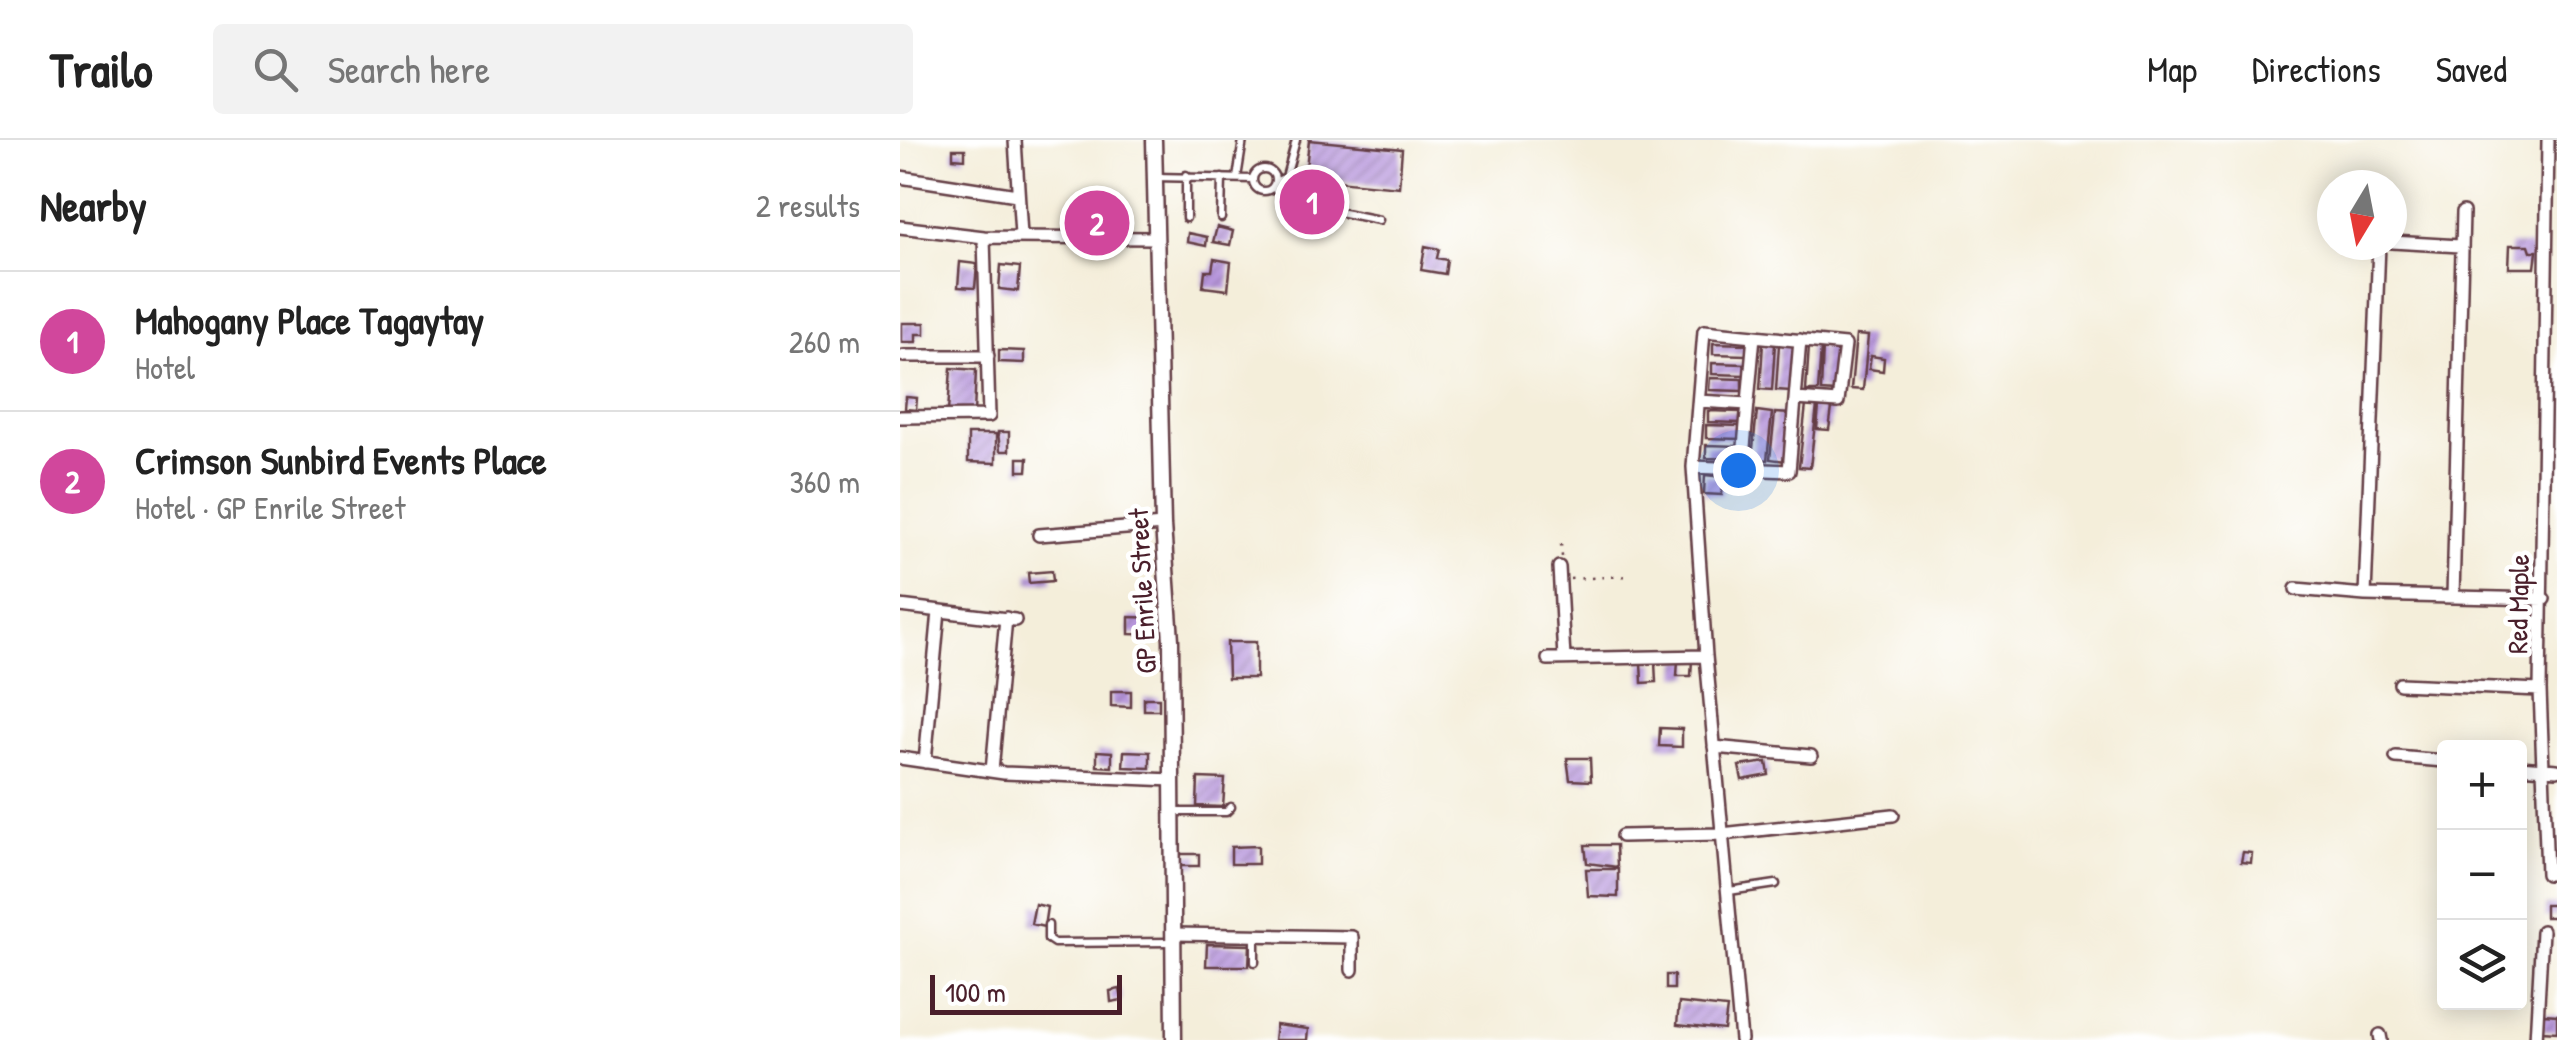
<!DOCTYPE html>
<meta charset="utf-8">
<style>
body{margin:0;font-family:"Patrick Hand",sans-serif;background:#f2f2f2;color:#222}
.controls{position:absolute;right:30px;bottom:30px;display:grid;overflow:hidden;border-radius:10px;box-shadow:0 5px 25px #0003}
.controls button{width:90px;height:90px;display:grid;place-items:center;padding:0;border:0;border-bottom:2px solid #e0e0e0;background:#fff;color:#222;font:50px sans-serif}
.compass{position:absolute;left:1417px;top:30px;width:90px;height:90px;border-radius:50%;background:#fff;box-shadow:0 5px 25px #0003;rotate:190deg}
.scale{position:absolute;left:30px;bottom:25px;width:192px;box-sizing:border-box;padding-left:10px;border:5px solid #4a1f2b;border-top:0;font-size:28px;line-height:35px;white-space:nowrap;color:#4a1f2b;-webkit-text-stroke:8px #fff;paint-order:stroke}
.you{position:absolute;left:838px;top:330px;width:35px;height:35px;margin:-25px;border:8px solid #fff;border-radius:50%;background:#1a73e8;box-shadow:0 0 0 15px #1a73e833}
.badge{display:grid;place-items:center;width:65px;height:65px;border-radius:50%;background:#b45309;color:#fff;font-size:32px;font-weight:700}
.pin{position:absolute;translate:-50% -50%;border:5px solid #fff;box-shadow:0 2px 10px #0006}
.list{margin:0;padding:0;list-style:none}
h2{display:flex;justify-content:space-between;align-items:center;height:130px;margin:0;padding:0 40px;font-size:42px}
h2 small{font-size:32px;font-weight:400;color:#767676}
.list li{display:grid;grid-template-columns:65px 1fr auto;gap:30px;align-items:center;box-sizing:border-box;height:140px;padding:0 40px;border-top:2px solid #e0e0e0}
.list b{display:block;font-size:38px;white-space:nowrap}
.list p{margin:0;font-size:32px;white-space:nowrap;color:#767676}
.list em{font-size:32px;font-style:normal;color:#767676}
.icon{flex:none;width:55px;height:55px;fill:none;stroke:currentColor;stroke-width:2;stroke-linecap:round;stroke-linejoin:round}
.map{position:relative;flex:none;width:1657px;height:900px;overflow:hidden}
header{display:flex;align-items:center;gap:60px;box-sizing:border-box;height:140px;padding:0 50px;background:#fff;border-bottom:2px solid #e0e0e0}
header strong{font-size:48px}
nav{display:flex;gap:55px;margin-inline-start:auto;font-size:35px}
.search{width:700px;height:90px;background:#f2f2f2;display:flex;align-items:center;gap:25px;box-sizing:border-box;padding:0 35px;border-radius:10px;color:#767676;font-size:38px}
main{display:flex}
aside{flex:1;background:#fff}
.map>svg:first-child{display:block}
.building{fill:url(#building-hatch)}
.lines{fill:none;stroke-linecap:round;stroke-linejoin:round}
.service-casing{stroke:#643e45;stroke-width:11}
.minor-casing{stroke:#643e45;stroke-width:16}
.tertiary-casing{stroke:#643e45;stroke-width:19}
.path{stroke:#643e45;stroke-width:2.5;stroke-dasharray:2.5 8;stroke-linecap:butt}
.service{stroke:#fff;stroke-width:6}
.minor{stroke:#fff;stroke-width:11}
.tertiary{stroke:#fff;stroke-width:14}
.labels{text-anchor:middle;stroke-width:9;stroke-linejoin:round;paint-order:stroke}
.street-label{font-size:28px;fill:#4a1f2b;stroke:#fff}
</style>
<header>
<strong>Trailo</strong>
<div class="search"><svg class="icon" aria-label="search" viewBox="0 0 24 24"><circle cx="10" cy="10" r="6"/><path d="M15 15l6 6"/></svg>Search here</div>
<nav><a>Map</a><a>Directions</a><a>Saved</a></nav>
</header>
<main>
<aside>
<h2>Nearby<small>2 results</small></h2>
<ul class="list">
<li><span class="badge" style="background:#d1479c">1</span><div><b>Mahogany Place Tagaytay</b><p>Hotel</p></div><em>260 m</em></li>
<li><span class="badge" style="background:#d1479c">2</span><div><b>Crimson Sunbird Events Place</b><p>Hotel · GP Enrile Street</p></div><em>360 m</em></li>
</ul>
</aside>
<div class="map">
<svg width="1657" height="900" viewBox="0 0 1657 900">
<defs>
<pattern id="building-hatch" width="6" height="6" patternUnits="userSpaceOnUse" patternTransform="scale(2.5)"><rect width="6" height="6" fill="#b897dd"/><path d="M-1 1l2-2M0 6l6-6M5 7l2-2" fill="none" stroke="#987bb3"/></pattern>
</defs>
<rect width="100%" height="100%" fill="#fff"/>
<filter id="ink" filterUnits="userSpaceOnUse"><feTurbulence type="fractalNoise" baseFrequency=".01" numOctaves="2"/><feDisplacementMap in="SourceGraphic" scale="20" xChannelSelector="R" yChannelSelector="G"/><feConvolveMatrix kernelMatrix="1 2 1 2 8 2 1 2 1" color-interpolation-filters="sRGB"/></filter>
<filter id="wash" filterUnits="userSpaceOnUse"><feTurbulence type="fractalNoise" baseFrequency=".0048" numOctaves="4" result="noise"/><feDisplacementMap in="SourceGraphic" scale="40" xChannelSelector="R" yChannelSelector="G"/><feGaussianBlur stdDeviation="2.25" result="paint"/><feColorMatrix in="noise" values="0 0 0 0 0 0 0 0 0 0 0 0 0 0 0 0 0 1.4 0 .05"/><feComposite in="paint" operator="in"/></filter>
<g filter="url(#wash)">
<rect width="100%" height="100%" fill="#f4eeda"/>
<g id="blocks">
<path class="building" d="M409,0L502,9L499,47L405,38Z
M53,9H65V19L53,18Z
M173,70L221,71V95L173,94Z
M317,87L333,91L330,105L313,102Z
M288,93L307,97L306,106L287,102Z
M1610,105H1629L1631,111H1637L1635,128H1609Z
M525,106L539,109L537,118L547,120L545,134L521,130Z
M314,119L331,122L328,150L303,147L305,131H312Z
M60,122L77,124L75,148L58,147Z
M101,125L120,127L118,151L99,149Z
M2,183H25V194H16V202H2Z
M956,195L968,196L963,250L951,249Z
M813,203L847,204L846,215L813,214Z
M863,203L875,204L872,250L860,249Z
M879,204L894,205L891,251L876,250Z
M909,206L921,207L918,251H906Z
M923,206L938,207L936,252L921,251Z
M99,210L124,211V223L99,222Z
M971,216L984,218L983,231L969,229Z
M812,223L846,224L845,235L812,234Z
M51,228L76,230L74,273L48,272Z
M810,238L842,239V251L809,250Z
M6,257L17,258L16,270L5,269Z
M906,265L917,266L910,328L899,327Z
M919,267L932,268L929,290L917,289Z
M808,271L841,272V283L808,282Z
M857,271L872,273L867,320L852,318Z
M875,273L891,274L886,321L870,319Z
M806,285L841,286L840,299L806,298Z
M98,292H109V311H100Z
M68,294H96V323L68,322Z
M806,305L839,306L838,319L806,318Z
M118,318H128L127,331H118Z
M805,335L823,337L822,355L804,354Z
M152,431L153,441L129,443L128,433Z
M229,477L258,478V495L229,494Z
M327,502H356V538H328Z
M778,520H792L791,536H777Z
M741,522H755L756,542L742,543Z
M211,551H231V567L211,566Z
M244,558H259V570H244Z
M760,588L782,589V607L759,606Z
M197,611L212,612V627L197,626Z
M224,611L250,612V628L223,627Z
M667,618H690L691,641L670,640Z
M867,622L869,635L842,640L839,626Z
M298,638L325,639L323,667L297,666Z
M685,705H716L717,727L687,723Z
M358,706V724H331V707Z
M1343,712L1352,713L1351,723L1341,722Z
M280,714H299V726H280Z
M686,729H718V757L688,756Z
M135,764L147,767L144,787L131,784Z
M1645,765H1657V777H1645Z
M307,804L350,805L349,826H306Z
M766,835H774V849H766Z
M220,849L222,860L211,862L210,851Z
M779,863L827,868L824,890L777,885Z
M1643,874L1657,875V892L1642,891Z
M376,885L408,889L407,900H374Z"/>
</g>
</g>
<g filter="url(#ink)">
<use href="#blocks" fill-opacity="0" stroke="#643e45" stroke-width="2.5"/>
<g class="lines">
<defs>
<path id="service" d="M353 40a11 11 0 1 1 22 0a11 11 0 1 1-22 0Z
M286,35V78
M255,37L353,39
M337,38L343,0
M375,42L386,37L396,0
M372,48L439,72L479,80
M321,78L322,38
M275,672H326L331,667
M829,751L876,744
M148,785V799L154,803L272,802
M355,822V796"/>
<path id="minor" d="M115,0L121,95
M1648,0L1640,550L1647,734H1657
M0,37L117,55
M0,87L84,97L257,98
M1492,102L1560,106
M4,216H88
M799,261L848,264
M0,277L89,276L84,97
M793,327L804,191L945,205L938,262L896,259
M842,329L854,196
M139,395L263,385
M659,427L664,518
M1396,449L1465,455L1644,459
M1465,455L1479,105
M1553,457L1563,72
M0,466L115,480
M648,519L806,516
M1500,544L1640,550
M814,607L911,616
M1496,617L1544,621
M0,618L104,633L273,640
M25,622L39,471
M1620,627L1657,630
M92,631L106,478
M722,696L822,694L993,675
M274,794L452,797V830
M1480,895L1481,900
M841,900L806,516L793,327L889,331L900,200
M1636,900L1642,791"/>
<path id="tertiary" d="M254,0L263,385L271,500L274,900"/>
</defs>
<use href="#service" class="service-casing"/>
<use href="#minor" class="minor-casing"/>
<use href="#tertiary" class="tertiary-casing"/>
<path class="path" d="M661,404L662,417
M670,439L728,436"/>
<use href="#service" class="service"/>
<use href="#minor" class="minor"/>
<use href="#tertiary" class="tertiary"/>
</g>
</g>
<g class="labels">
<g class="street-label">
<text transform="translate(242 451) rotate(-93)" y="10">GP Enrile Street</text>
<text transform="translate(1618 464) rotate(-89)" y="10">Red Maple</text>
</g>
</g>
</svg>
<div class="controls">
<button>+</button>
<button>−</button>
<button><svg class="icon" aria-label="layers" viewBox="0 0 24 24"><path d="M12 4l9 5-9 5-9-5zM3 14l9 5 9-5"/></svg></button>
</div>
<svg class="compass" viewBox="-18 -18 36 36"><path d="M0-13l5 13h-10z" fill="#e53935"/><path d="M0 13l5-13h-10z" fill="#767676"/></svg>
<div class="scale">100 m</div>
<div class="you"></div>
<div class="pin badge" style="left:412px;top:62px;background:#d1479c">1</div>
<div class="pin badge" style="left:197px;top:83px;background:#d1479c">2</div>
</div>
</main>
